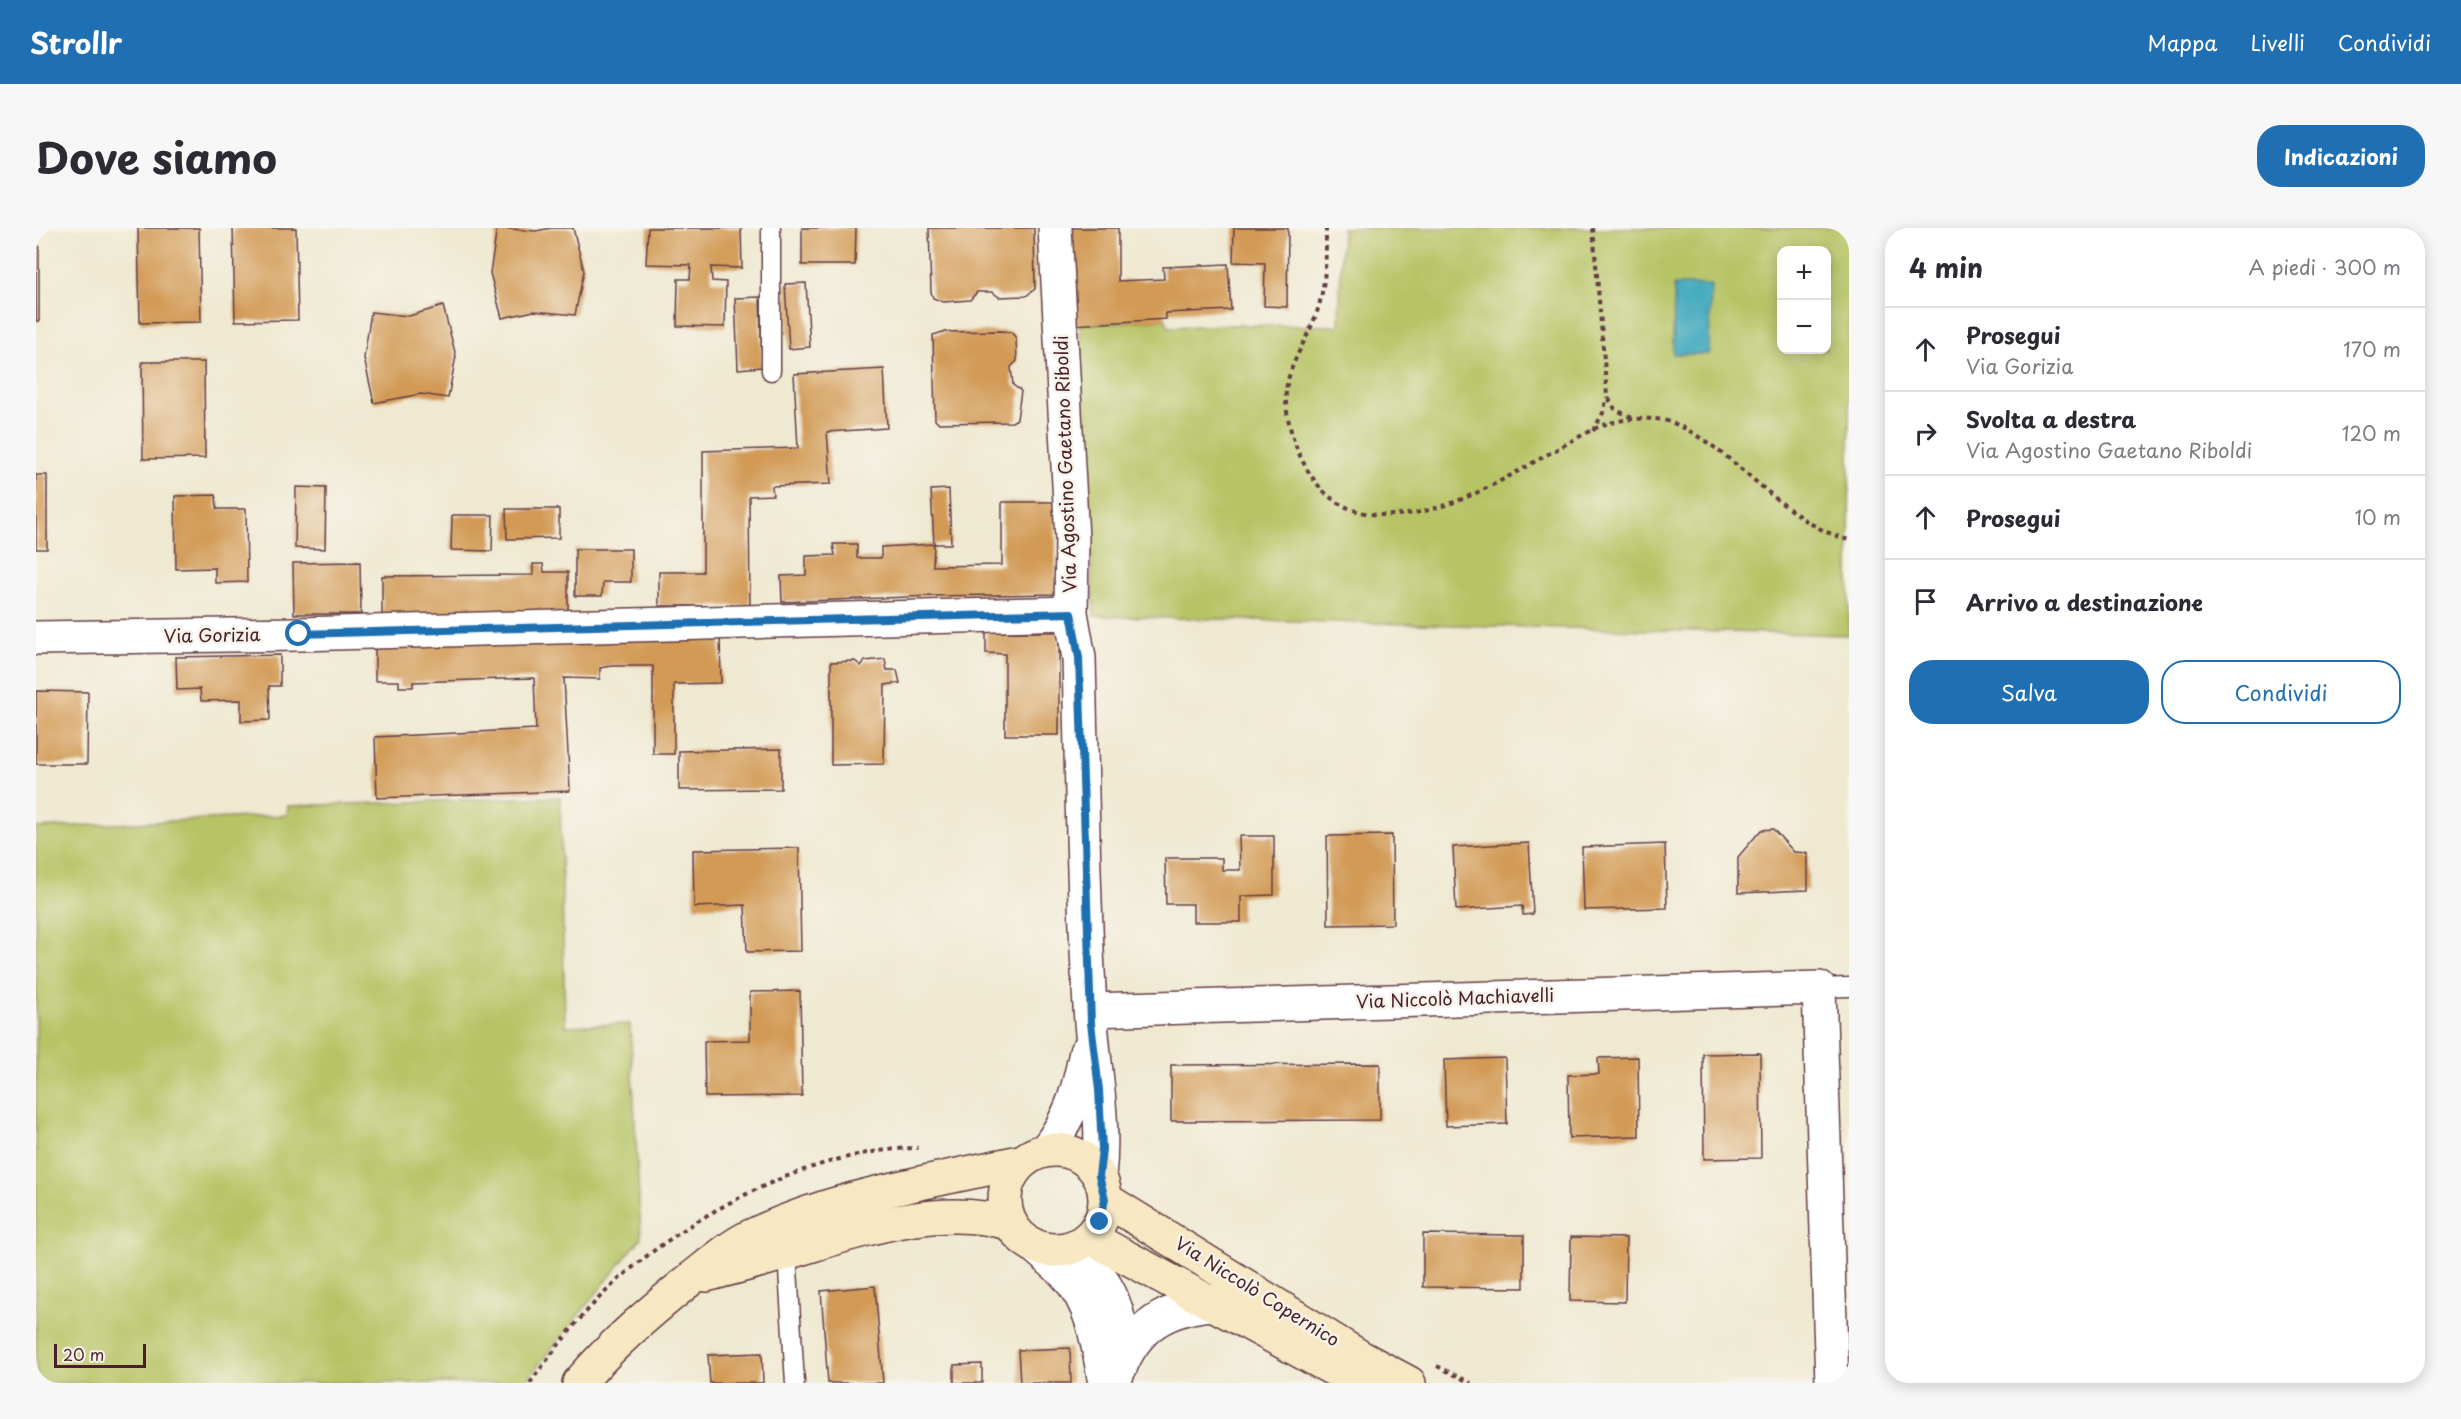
<!DOCTYPE html>
<html lang="it">
<meta charset="utf-8">
<style>
body{margin:0;font-family:"Playpen Sans",sans-serif;background:#f7f7f7;color:#2b2b33}
.controls{position:absolute;right:18px;top:18px;display:grid;overflow:hidden;border-radius:12px;box-shadow:0 3px 15px #0003}
.controls button{width:54px;height:54px;display:grid;place-items:center;padding:0;border:0;border-bottom:2px solid #e1e1e2;background:#fff;color:#2b2b33;font:30px sans-serif}
.scale{position:absolute;left:18px;bottom:15px;width:92px;box-sizing:border-box;padding-left:6px;border:3px solid #4a1f2b;border-top:0;font-size:16px;line-height:21px;white-space:nowrap;color:#4a1f2b;-webkit-text-stroke:4px #f7f3e8;paint-order:stroke}
.stop{position:absolute;width:18px;height:18px;margin:-14px;border:4px solid #1f6fb2;border-radius:50%;background:#fff}
.stop.end{background:#1f6fb2;border-color:#fff;box-shadow:0 2px 6px #0008}
.list{margin:0;padding:0;list-style:none}
h2{display:flex;justify-content:space-between;align-items:center;height:78px;margin:0;padding:0 24px;font-size:26px}
h2 small{font-size:20px;font-weight:400;color:#7c7c81}
.list li{display:grid;grid-template-columns:39px 1fr auto;gap:18px;align-items:center;box-sizing:border-box;height:84px;padding:0 24px;border-top:2px solid #e1e1e2}
.list b{display:block;font-size:22px;white-space:nowrap}
.list p{margin:0;font-size:20px;white-space:nowrap;color:#7c7c81}
.list em{font-size:20px;font-style:normal;color:#7c7c81}
.actions{display:flex;gap:12px;padding:18px 24px}
.actions a{flex:1;padding:14px 0;border:2px solid #1f6fb2;border-radius:24px;text-align:center;font-size:21px;color:#1f6fb2}
.actions .main{background:#1f6fb2;color:#fff}
.icon{flex:none;width:33px;height:33px;fill:none;stroke:currentColor;stroke-width:2;stroke-linecap:round;stroke-linejoin:round}
.map{position:relative;flex:none;width:1813px;height:1155px;overflow:hidden;border-radius:24px}
header{display:flex;align-items:center;gap:36px;box-sizing:border-box;height:84px;padding:0 30px;background:#1f6fb2;color:#fff}
header strong{font-size:28px}
nav{display:flex;gap:33px;margin-inline-start:auto;font-size:21px}
.intro{display:flex;align-items:center;justify-content:space-between;box-sizing:border-box;height:144px;padding:0 36px}
h1{margin:0;font-size:42px}
.button{padding:15px 27px;border-radius:24px;background:#1f6fb2;color:#fff;font-size:21px;font-weight:700}
main{display:flex;gap:36px;padding:0 36px}
aside{flex:1;background:#fff;border-radius:24px;box-shadow:0 3px 15px #0003}
.map>svg:first-child{display:block}
.green{fill:#b7c466;stroke:#807248;stroke-width:1.5;fill-rule:evenodd}
.water{fill:#3fa9be;stroke:#446474;stroke-width:1.5}
.building{fill:#d29a55}
.lines{fill:none;stroke-linecap:round;stroke-linejoin:round}
.lane-casing{stroke:#633d44;stroke-width:21}
.street-casing{stroke:#633d44;stroke-width:36}
.secondary-casing{stroke:#633d44;stroke-width:36}
.path{stroke:#633d44;stroke-width:4;stroke-dasharray:4.5 4.5;stroke-linecap:butt}
.lane{stroke:#fff;stroke-width:18}
.street{stroke:#fff;stroke-width:33}
.secondary{stroke:#f7e8c3;stroke-width:33}
.route{stroke:#1f6fb2;stroke-width:8}
.labels{text-anchor:middle;stroke-width:5;stroke-linejoin:round;paint-order:stroke}
.street-label{font-size:18px;fill:#4a1f2b;stroke:#f7f3e8}
</style>
<header>
<strong>Strollr</strong>
<nav><a>Mappa</a><a>Livelli</a><a>Condividi</a></nav>
</header>
<div class="intro"><h1>Dove siamo</h1><a class="button">Indicazioni</a></div>
<main>
<div class="map">
<svg width="1813" height="1155" viewBox="0 0 1813 1155">
<rect width="100%" height="100%" fill="#f7f3e8"/>
<filter id="ink" filterUnits="userSpaceOnUse"><feTurbulence type="fractalNoise" baseFrequency=".0167" numOctaves="2"/><feDisplacementMap in="SourceGraphic" scale="12" xChannelSelector="R" yChannelSelector="G"/><feConvolveMatrix kernelMatrix="1 2 1 2 8 2 1 2 1" color-interpolation-filters="sRGB"/></filter>
<filter id="wash" filterUnits="userSpaceOnUse"><feTurbulence type="fractalNoise" baseFrequency=".008" numOctaves="4" result="noise"/><feDisplacementMap in="SourceGraphic" scale="24" xChannelSelector="R" yChannelSelector="G"/><feGaussianBlur stdDeviation="1.35" result="paint"/><feColorMatrix in="noise" values="0 0 0 0 0 0 0 0 0 0 0 0 0 0 0 0 0 1.4 0 .05"/><feComposite in="paint" operator="in"/></filter>
<g filter="url(#wash)">
<rect width="100%" height="100%" fill="#efe9d1"/>
<path class="green" d="M1306,0H1813V407L1058,388L1044,97L1130,91L1132,99L1197,97L1303,98ZM1746,22H1790V122H1746Z
M524,569L529,798L594,796L605,1010L488,1155H0V600L251,587L252,578Z"/>
<path class="water" d="M1638,57H1675L1673,126H1637Z"/>
<g id="blocks">
<path class="building" d="M102,0H163L165,94L104,95Z
M197,0H260L262,92L199,93Z
M461,0L500,3L515,0H537L548,43L539,87L498,83L466,90L454,45Z
M612,0H705L706,40L675,39L676,53L690,54L689,99L641,98L642,51H654L655,37L610,36Z
M766,0H820L819,37H766Z
M893,0H998L999,61L990,68L963,69L956,64H941L934,72L907,74L897,70L895,64Z
M1034,0H1082V53L1128,51L1127,39L1192,36L1195,82L1130,85V91L1037,97Z
M1198,0H1252L1251,79L1228,78L1229,35L1197,34Z
M0,18H3V93H0Z
M770,55L774,119L753,121L749,56Z
M724,69L726,139L702,141L699,70Z
M407,78L420,128L412,170L385,166L338,175L328,130L335,84L373,88Z
M965,103L975,104L980,110L981,133L975,139L977,157L985,163L981,191L976,194L902,195L899,192L897,107L907,104Z
M106,134H168L169,230L107,231Z
M848,141L851,200L791,204L795,256L736,258L737,267L713,268L714,378H623V344H667V223L762,220L758,146Z
M0,247H11V321H0Z
M260,259L290,260L289,321L259,320Z
M913,261L915,316H898L895,262Z
M180,267L181,281H210L211,354L179,355V340L140,341L139,268Z
M966,274H1020V366L897,368L746,374L745,348L770,347V328L799,327L797,316H821V330H845V319L898,316L897,338L966,337Z
M470,281H523V310L471,311Z
M416,287H457L456,323L415,322Z
M539,321H595V354H567L566,368H539Z
M324,334L325,386H258L257,335Z
M497,336H507L508,344H532V387L346,388V348L497,347Z
M950,404H1023V507H969V426L950,425Z
M684,406L685,455L638,456V526H617V438H576L564,440V451L528,450L534,563L341,570L339,509L500,501L498,450L377,454V459H363V453H339V415Z
M244,427V458H233L234,492L205,493V472L165,473L164,461L141,462L140,429Z
M849,431L851,442H861L864,455L849,457L848,536L795,537V434L819,433L825,438L829,433Z
M0,463L52,464L51,536H0Z
M745,521V561L643,562V523Z
M1737,601L1758,624L1772,625V662L1702,665V629L1725,602Z
M1356,607L1357,696L1292,697L1291,608Z
M1203,608H1238V667L1205,668V694H1157V676H1130L1129,630H1186V642H1204Z
M1493,615L1497,686L1487,687L1486,678L1420,682L1417,619Z
M1629,616L1631,680L1548,682L1546,619Z
M763,620L765,723L711,724L709,677L658,679L657,622Z
M764,763L766,868L669,869L668,813L714,812V764Z
M1724,825L1725,930L1668,931L1667,826Z
M1602,829L1603,908L1533,910L1532,847L1563,846L1562,830Z
M1469,830L1471,896L1410,898L1408,832Z
M1344,836V892L1135,893V837Z
M1387,1006L1488,1007V1060L1387,1059Z
M1535,1009L1590,1010L1589,1074L1534,1073Z
M839,1058L847,1155H792L785,1063Z
M1034,1120L1035,1155H984L982,1122Z
M726,1125L727,1155H674L672,1127Z
M946,1136V1155H918V1137Z"/>
</g>
</g>
<g filter="url(#ink)">
<use href="#blocks" fill-opacity="0" stroke="#633d44" stroke-width="1.5"/>
<g class="lines">
<defs>
<path id="lane" d="M735,143V0
M1783,760L1813,759
M749,1019L751,1025L759,1155"/>
<path id="street" d="M1019,0L1036,311L1035,385L1043,430C1046,552 1047,673 1055,794C1059,846 1069,896 1063,948
M0,410L263,406L1035,385
M1055,782L1783,760L1796,1155
M1010,922C1035,890 1042,864 1050,824
M1051,1011C1054,1018 1053,1026 1056,1034C1061,1047 1071,1058 1076,1071C1088,1099 1086,1126 1079,1155
M997,1017C1009,1028 1022,1037 1032,1049C1058,1079 1062,1118 1069,1155
M1084,1140C1101,1097 1131,1080 1175,1076"/>
<path id="secondary" d="M969 972a50 50 0 1 1 100 0a50 50 0 1 1-100 0Z
M1069,971L1326,1130L1373,1155
M1053,1009L1323,1155
M670,1047C697,1040 724,1033 750,1025C821,1004 902,973 975,996
M543,1155C577,1115 615,1083 656,1050C675,1035 694,1018 715,1008C801,967 895,954 987,933"/>
</defs>
<use href="#lane" class="lane-casing"/>
<use href="#street" class="street-casing"/>
<use href="#secondary" class="secondary-casing"/>
<path class="path" d="M1290,0C1290,28 1290,54 1282,81C1273,111 1247,142 1250,174C1252,203 1264,235 1282,257C1298,277 1321,286 1345,287C1411,290 1470,249 1525,219C1540,211 1558,199 1574,195C1588,191 1605,190 1619,191C1638,192 1657,205 1672,215C1719,247 1757,297 1813,312
M1557,0L1571,168L1579,181L1598,191
M1557,203L1567,185L1571,169
M1401,1138L1435,1155
M494,1155C516,1125 540,1093 566,1067C643,991 773,921 882,920"/>
<use href="#lane" class="lane"/>
<use href="#street" class="street"/>
<use href="#secondary" class="secondary"/>
</g>
</g>
<g class="lines" filter="url(#ink)">
<path class="route" d="M263,406L1035,385L1043,430L1055,795L1063,862L1066,921L1063,948L1069,971L1064,994"/>
</g>
<g class="labels">
<g class="street-label">
<text transform="translate(1030 236) rotate(-92)" y="6">Via Agostino Gaetano Riboldi</text>
<text transform="translate(176 408) rotate(-1)" y="6">Via Gorizia</text>
<text transform="translate(1419 771) rotate(-2)" y="6">Via Niccolò Machiavelli</text>
<text transform="translate(1221 1064) rotate(32)" y="6">Via Niccolò Copernico</text>
</g>
</g>
</svg>
<div class="controls">
<button>+</button>
<button>−</button>
</div>
<div class="scale">20 m</div>
<div class="stop" style="left:263px;top:406px"></div>
<div class="stop end" style="left:1064px;top:994px"></div>
</div>
<aside>
<h2>4 min<small>A piedi · 300 m</small></h2>
<ul class="list">
<li><svg class="icon" aria-label="ahead" viewBox="0 0 24 24"><path d="M12 20V5M6 11l6-6 6 6"/></svg><div><b>Prosegui</b><p>Via Gorizia</p></div><em>170 m</em></li>
<li><svg class="icon" aria-label="right" viewBox="0 0 24 24"><path d="M7 20v-9h11M14 6l5 5-5 5"/></svg><div><b>Svolta a destra</b><p>Via Agostino Gaetano Riboldi</p></div><em>120 m</em></li>
<li><svg class="icon" aria-label="ahead" viewBox="0 0 24 24"><path d="M12 20V5M6 11l6-6 6 6"/></svg><div><b>Prosegui</b></div><em>10 m</em></li>
<li><svg class="icon" aria-label="arrive" viewBox="0 0 24 24"><path d="M6 21V4h12l-3 4 3 4H6"/></svg><div><b>Arrivo a destinazione</b></div></li>
</ul>
<div class="actions"><a class="main">Salva</a><a>Condividi</a></div>
</aside>
</main>
